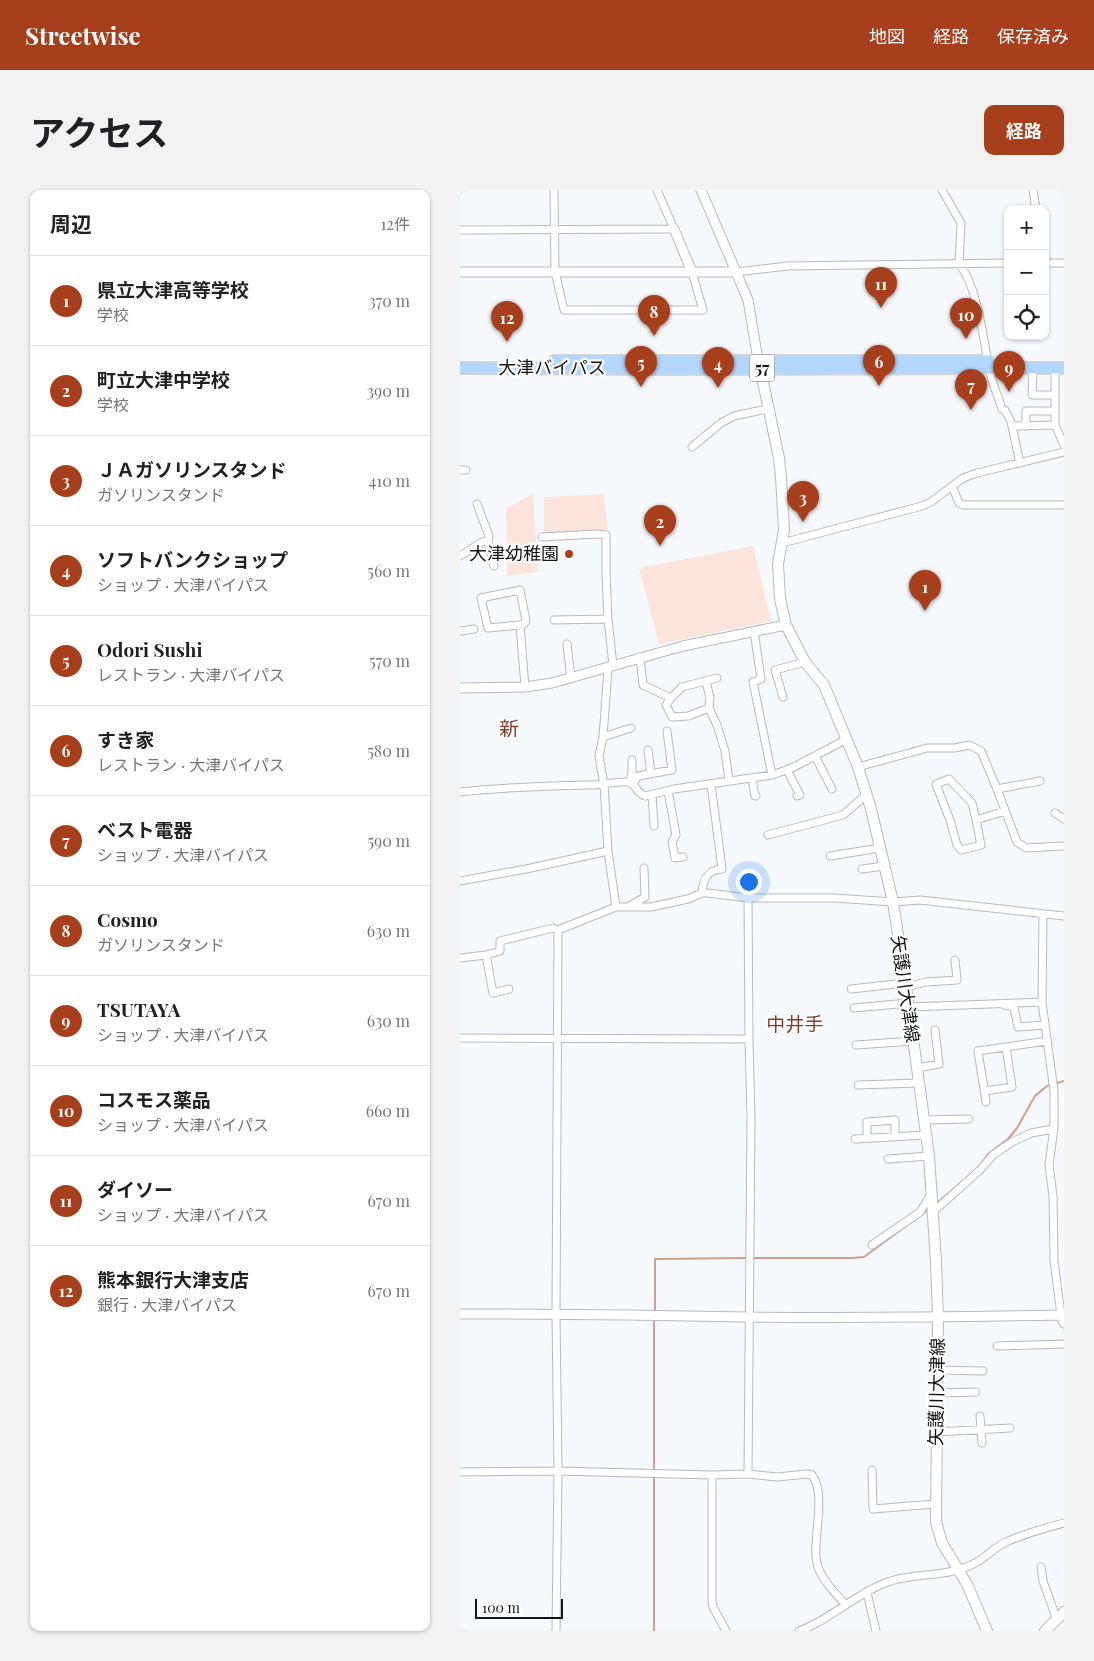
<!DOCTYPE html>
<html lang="ja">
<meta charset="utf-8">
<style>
body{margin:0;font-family:"Playfair Display","Noto Sans JP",serif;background:#f2f2f2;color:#202124}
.controls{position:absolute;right:15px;top:15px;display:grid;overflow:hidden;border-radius:10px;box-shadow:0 1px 4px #0004}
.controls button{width:45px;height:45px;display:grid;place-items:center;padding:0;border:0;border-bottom:1px solid #e0e0e0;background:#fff;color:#202124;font:25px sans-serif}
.scale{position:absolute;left:15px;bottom:12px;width:88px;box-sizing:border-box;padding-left:5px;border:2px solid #121416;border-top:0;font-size:14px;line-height:18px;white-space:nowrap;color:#121416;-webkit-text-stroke:4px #fff;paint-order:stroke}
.you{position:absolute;left:288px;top:691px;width:18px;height:18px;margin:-12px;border:4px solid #fff;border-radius:50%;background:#1a73e8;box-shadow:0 0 0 8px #1a73e833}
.badge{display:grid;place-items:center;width:32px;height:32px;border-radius:50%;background:#a73f1d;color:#fff;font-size:16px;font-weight:700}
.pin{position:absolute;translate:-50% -41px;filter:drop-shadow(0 1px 2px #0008)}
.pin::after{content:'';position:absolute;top:26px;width:18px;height:15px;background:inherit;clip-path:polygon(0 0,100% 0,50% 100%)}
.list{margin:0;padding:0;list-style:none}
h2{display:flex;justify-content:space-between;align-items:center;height:65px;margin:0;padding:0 20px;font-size:21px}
h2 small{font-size:16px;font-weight:400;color:#757577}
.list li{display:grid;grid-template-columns:32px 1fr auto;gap:15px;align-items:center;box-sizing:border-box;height:90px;padding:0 20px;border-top:1px solid #e0e0e0}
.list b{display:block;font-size:19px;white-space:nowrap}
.list p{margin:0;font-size:16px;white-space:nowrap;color:#757577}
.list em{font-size:16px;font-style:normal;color:#757577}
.icon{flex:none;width:28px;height:28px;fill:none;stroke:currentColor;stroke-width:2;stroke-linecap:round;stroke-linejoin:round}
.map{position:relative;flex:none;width:604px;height:1441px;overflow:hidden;border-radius:10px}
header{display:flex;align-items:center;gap:30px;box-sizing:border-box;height:70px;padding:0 25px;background:#a73f1d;color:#fff}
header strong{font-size:24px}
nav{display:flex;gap:28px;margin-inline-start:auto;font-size:18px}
.intro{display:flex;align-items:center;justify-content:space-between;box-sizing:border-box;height:120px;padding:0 30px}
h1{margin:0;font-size:35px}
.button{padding:12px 22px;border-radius:10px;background:#a73f1d;color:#fff;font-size:18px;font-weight:700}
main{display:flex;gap:30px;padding:0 30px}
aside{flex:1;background:#fff;border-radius:10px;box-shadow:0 1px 4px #0004}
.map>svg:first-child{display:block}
.green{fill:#fce4dd}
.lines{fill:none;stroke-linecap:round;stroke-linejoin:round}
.stream{stroke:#d59d8b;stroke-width:2}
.minor-casing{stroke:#b5babf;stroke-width:9}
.tertiary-casing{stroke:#b5babf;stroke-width:11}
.secondary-casing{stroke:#b5babf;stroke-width:12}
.trunk-casing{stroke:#d4d5d5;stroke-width:14}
.minor{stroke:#fff;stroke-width:7}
.tertiary{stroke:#fff;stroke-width:9}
.secondary{stroke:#fff;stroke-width:10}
.trunk{stroke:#b2d6fc;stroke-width:11}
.poi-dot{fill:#a73f1d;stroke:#fff;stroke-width:2}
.labels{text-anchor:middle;stroke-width:4.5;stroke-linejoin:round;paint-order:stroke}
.shield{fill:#fff;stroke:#595a5c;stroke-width:1}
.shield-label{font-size:16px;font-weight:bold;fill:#121416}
.street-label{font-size:18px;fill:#121416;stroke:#fff}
.poi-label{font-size:18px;fill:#121416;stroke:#fff;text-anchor:end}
.neighbourhood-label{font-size:19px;fill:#823e28;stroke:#fff}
.quarter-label{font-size:20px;fill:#823e28;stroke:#fff}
</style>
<header>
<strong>Streetwise</strong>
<nav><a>地図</a><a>経路</a><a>保存済み</a></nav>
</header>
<div class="intro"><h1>アクセス</h1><a class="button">経路</a></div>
<main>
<aside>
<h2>周辺<small>12件</small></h2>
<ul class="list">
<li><span class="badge">1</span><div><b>県立大津高等学校</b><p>学校</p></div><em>370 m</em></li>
<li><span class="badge">2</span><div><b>町立大津中学校</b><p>学校</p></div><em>390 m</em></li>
<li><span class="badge">3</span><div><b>ＪＡガソリンスタンド</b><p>ガソリンスタンド</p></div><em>410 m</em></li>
<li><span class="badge">4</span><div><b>ソフトバンクショップ</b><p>ショップ · 大津バイパス</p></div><em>560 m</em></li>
<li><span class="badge">5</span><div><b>Odori Sushi</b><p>レストラン · 大津バイパス</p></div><em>570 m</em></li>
<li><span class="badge">6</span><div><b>すき家</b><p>レストラン · 大津バイパス</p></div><em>580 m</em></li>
<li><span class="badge">7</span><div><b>ベスト電器</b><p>ショップ · 大津バイパス</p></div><em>590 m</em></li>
<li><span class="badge">8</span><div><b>Cosmo</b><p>ガソリンスタンド</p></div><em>630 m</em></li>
<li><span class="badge">9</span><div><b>TSUTAYA</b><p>ショップ · 大津バイパス</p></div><em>630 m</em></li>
<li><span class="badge">10</span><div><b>コスモス薬品</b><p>ショップ · 大津バイパス</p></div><em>660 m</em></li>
<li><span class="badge">11</span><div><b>ダイソー</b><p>ショップ · 大津バイパス</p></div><em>670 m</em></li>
<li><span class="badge">12</span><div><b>熊本銀行大津支店</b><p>銀行 · 大津バイパス</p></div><em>670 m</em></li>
</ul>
</aside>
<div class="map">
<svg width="604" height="1441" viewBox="0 0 604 1441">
<rect width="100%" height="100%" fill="#f5f9fe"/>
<path class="green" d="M73,304L78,382L47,386L46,318Z
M144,304L148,340L84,343V307Z
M293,356L311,431L199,454L179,378Z"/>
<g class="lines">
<path class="stream" d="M477,1013L519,977L528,964L548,949L557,938L575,906L587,896L604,891
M292,1068H392L404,1067L469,1019
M195,1121V1069L287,1068
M194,1281V1129
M194,1286V1441"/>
<defs>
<path id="minor" d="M94,0L95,82L104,120H243L232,82
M482,0L501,33L499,74C518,97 523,148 529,178C531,191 538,205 542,219L545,220L551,232L560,273
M573,0L576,19
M0,40L214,39L197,0
M585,73H604
M276,82L328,76L548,73
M573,178L572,205H595
M595,178V235
M552,236L595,235L604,255
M566,236V221H595
M232,257L261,233L274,226L307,219
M0,280H6
M492,296L499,313L503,315H604
M17,314L29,346L28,351L34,376
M82,347L137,344L146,345V383L148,429
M322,353L462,316L471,312L503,288L517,283L604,262
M0,366L22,352L28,351
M94,430L148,429L153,476
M60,435L28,438L21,408L60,400L66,431L64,434L60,435L65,497
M0,441L14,439
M294,441L301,489L293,492L312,585
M107,454L111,489
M180,467L183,495L211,508L206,515L212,527L228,526L249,518
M148,478L143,547L139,566L144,595L148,661L156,717
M246,491L250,508L249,518L257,535L265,561L269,591
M323,507L315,480L345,472
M211,508L222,497L257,488
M143,547L171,538
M188,560L191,584
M355,566L372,599
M398,577L467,558H495L509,555L521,561L537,599L557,652L566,658L604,656
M327,580L340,605L337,606
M292,588L295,606H296
M170,593L172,582V570
M173,594L178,586L212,580L207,541
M537,599L580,591
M208,601L216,645L212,652L215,668L223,667
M0,602C43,597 87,596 130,595C140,595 160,591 168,592C176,594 177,604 185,606L214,599L312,585L332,578L387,549
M192,605L194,636
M595,623L604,629
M516,630L512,613L489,589L476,594L490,630L497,655L501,660L521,655L516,630L545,621
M308,645L383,625L407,604
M370,666L420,658
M402,679L424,676
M0,691L71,678L148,661
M242,703C243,690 247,680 262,679L251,594
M288,708L289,849L291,929L288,1284
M168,717L185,707L184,678
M583,724L582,812L594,901V938L589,975L593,1006L594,1071L601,1125
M26,765L33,803L49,799
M0,768L26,765L40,761V751L93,738L98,740L156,717H191L228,709L242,703H248L288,708H374L433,712L460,710L604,726
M446,797L466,792L497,790L495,770
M391,799L445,793
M544,815L550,816L554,818L558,837L585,835
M449,817L582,812
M394,818L448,813
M0,848L289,849
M396,855L453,851
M457,878L479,874L475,840
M398,895L459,893
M525,901L552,897L546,857
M526,912L518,861L587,851
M464,930L509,929
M407,948V932L435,930V947
M395,949L466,945
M428,969L469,966
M473,1022L520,980L533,965L552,952L571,943L594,939
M412,1055L460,1022L471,1004
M537,1156L604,1154
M478,1180L523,1181
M477,1203L516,1202
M520,1226L522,1253
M476,1242L550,1238
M412,1280L413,1319L475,1314
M0,1282L98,1281L252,1285L288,1284L317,1287L347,1284L352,1285C368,1306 350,1354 358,1377C363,1391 376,1404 386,1415
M252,1285V1410L253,1417L266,1441
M581,1377L583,1391L597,1430
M406,1402L408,1407L416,1441
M96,1441L98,1281L96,1124L98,740
M339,1441C370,1430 394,1405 425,1393C452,1382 484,1388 511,1375C524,1370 533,1358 546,1352C564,1344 585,1338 604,1333"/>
<path id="tertiary" d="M241,0L288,110L298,170
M214,39L232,82
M0,82H276
M0,498L65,497L92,493L223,456L326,435
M0,1124C96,1124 191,1125 287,1127C392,1128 496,1127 601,1125L604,1133"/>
<path id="secondary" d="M299,173L319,268L321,287L324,340L318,374L320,409L326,435L345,472L364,495L398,577L411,619L433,712L446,797L469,966L476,1072L478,1127L476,1332L482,1353L507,1394L527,1441
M585,1441L604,1422"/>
<path id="trunk" d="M94,171H528
M0,178L215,179L604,178"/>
</defs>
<use href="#minor" class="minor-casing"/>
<use href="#tertiary" class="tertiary-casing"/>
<use href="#secondary" class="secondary-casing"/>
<use href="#trunk" class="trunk-casing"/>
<use href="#minor" class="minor"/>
<use href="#tertiary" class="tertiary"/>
<use href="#secondary" class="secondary"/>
<use href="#trunk" class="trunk"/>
</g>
<circle class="poi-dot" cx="109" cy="364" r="5"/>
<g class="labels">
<rect class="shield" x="289.5" y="164.5" width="25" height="27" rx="4"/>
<g class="shield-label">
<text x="302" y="184">57</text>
</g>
<g class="street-label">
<text x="92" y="184">大津バイパス</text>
<text transform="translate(445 799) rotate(82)" y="6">矢護川大津線</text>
<text transform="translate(477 1202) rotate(-89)" y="6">矢護川大津線</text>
</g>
<g class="poi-label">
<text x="99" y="370">大津幼稚園</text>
</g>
<g class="neighbourhood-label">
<text x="335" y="841">中井手</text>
</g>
<g class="quarter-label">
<text x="49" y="546">新</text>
</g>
</g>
</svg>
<div class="controls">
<button>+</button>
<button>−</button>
<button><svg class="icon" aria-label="locate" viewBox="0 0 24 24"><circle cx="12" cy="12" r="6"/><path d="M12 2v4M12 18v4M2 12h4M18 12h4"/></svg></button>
</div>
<div class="scale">100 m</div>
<div class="you"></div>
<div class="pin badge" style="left:465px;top:421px">1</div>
<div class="pin badge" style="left:200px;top:356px">2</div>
<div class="pin badge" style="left:343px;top:332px">3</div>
<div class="pin badge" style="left:258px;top:198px">4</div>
<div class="pin badge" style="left:181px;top:197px">5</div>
<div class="pin badge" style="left:419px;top:196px">6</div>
<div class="pin badge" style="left:511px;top:220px">7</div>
<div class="pin badge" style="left:194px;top:146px">8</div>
<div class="pin badge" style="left:549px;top:202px">9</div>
<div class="pin badge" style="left:506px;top:149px">10</div>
<div class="pin badge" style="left:421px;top:118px">11</div>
<div class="pin badge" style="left:47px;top:152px">12</div>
</div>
</main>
